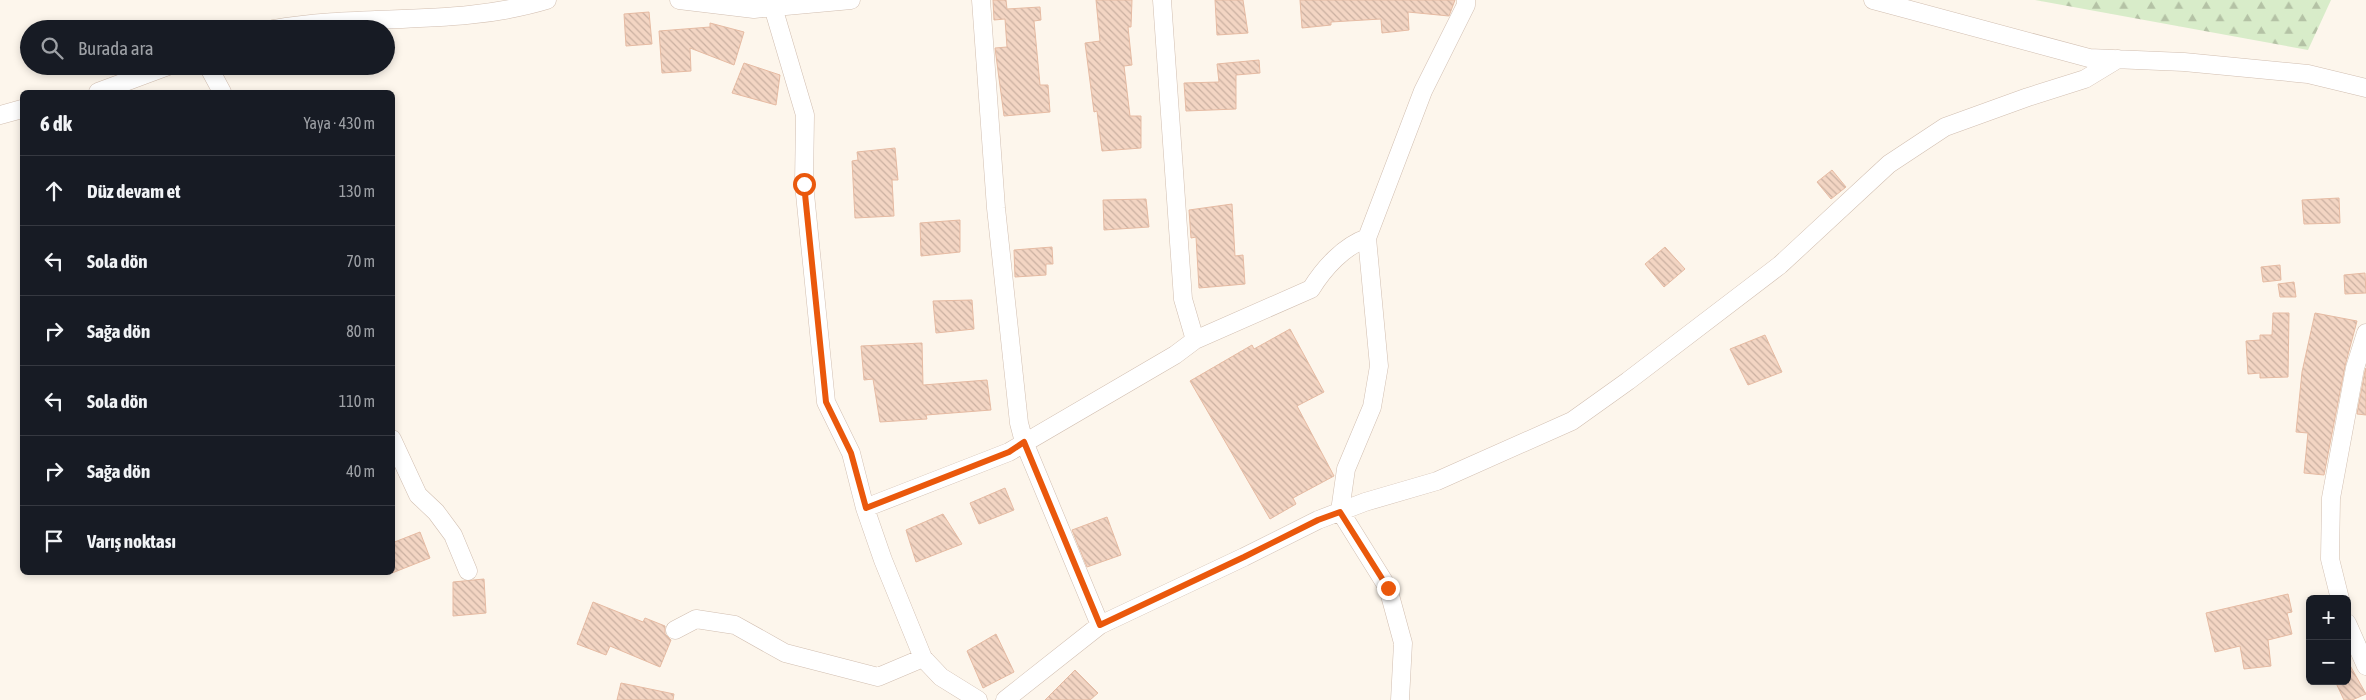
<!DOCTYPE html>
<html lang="tr">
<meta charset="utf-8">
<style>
body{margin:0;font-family:"Asap Condensed",sans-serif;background:#20242c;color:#f1f3f6}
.controls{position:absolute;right:15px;bottom:15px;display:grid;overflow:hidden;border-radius:8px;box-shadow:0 2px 8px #0003}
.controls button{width:45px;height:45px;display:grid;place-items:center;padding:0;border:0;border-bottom:1px solid #363941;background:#171b24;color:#f1f3f6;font:25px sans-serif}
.stop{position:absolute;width:15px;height:15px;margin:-11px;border:4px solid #ea580c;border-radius:50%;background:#fff}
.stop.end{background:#ea580c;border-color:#fff;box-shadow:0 1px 5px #0008}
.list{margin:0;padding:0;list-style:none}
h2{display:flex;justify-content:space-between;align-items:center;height:65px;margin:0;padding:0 20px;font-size:21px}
h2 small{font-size:16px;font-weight:400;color:#9ea1a6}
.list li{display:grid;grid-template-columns:32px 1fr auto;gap:15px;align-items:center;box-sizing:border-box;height:70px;padding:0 20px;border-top:1px solid #363941}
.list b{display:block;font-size:19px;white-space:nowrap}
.list em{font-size:16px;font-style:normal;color:#9ea1a6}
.icon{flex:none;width:28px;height:28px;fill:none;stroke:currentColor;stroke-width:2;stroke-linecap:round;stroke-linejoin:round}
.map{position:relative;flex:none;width:2366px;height:700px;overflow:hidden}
.search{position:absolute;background:#171b24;box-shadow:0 2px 8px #0003;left:20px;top:20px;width:375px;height:55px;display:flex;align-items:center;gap:12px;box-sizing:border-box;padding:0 18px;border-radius:28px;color:#9ea1a6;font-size:19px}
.panel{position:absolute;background:#171b24;box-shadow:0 2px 8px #0003;left:20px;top:90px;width:375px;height:485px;border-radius:8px}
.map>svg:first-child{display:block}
.forest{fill:url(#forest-firs)}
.building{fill:url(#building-back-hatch);stroke:#e6bba3}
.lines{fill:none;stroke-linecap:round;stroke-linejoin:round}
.minor-casing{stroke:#d1beb0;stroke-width:19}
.minor{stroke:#fff;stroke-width:18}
.route{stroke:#ea580c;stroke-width:6}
</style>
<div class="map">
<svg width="2366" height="700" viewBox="0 0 2366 700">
<defs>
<pattern id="forest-firs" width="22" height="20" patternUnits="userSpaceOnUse" patternTransform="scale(1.25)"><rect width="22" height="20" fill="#d8ecc9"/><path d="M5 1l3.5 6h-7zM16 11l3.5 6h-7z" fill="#b4c2a5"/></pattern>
<pattern id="building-back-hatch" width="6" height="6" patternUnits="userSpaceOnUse" patternTransform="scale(1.25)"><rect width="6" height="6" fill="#f3d5c3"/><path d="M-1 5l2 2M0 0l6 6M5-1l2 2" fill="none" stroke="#cab0a1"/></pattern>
</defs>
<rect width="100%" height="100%" fill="#fdf6ec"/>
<path class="forest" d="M2035,0H2331L2308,50Z"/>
<path class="building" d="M993,0H1006L1007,9L1040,7L1041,20L1034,21L1040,85H1048L1050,112L1004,116L995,48L1007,47L1005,19L994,20Z
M1096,0H1132L1131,27H1128L1132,65L1124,66L1130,116H1141V148L1102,151L1097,111L1094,112L1085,43L1100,41Z
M1215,0H1243L1248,33L1217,35Z
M1300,0H1455L1449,16L1408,12L1409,30L1382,33L1381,19L1331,22V25L1302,28Z
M649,12L652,44L626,46L624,14Z
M710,23L744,32L734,65L690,48L691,71L662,73L659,31L710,27Z
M1259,60L1260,73L1236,75V109L1186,111L1184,83L1219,82L1217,64Z
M744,63L780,75L776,105L732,93Z
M895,148L898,180H892L894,216L855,218L852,161L858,160L857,152Z
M1832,170L1846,187L1831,199L1817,182Z
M2339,198L2340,223L2304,224L2302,200Z
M1146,199L1149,227L1104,230L1103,200Z
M1232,204L1235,256L1243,255L1245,284L1199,288L1196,237L1191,238L1189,210Z
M960,220V252L921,256L920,223Z
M1052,247L1053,264H1046V275L1015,277L1014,250Z
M1665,247L1685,269L1664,287L1645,264Z
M2280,265L2281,280L2263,282L2261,267Z
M2365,273L2366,293L2345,294L2344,275Z
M2294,282L2296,297H2280L2278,284Z
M972,300L974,329L936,333L933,301Z
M2273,313H2289L2288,377L2260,378V373L2248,374L2246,341L2260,340V335H2272Z
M2315,313L2357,321L2345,366L2324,475L2304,473L2308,433L2296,432L2302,372Z
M1290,329L1324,392L1297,406L1334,476L1293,498L1296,504L1270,519L1190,381L1252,345L1254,349Z
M1765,335L1782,372L1748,385L1730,349Z
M922,343L923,385L987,380L991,410L926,415L927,419L880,422L873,379L864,380L861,346Z
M2366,368V415L2357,414L2365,371Z
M1005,488L1014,510L979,524L970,503Z
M943,514L962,544L916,562L906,530Z
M1107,517L1121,555L1087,567L1072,530Z
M420,532L430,558L392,573V543Z
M484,579L486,613L453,616V582Z
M2288,594L2292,612L2287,613L2292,634L2268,640L2271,666L2244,669L2240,646L2215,652L2206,613Z
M593,602L643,622L645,618L665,626V634L671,640L660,667L610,646L606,655L577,644Z
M996,634L1014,672L983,688L967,651Z
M2347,660L2366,694L2352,700H2344L2335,681H2347Z
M1075,670L1098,693L1090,700H1045Z
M621,683L674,694L673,700H617Z"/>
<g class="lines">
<defs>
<path id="minor" d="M679,0L754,9L851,0
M778,0L773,7L805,115L804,184L826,402L851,453L865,508L883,560L923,658L941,677L978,700
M981,0L996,208L1019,423L1024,442L1100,625
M1162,0L1183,299L1195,340
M1873,0L2089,58L2184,62L2308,74L2366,88
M273,29C364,13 458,27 547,0
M208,66L222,92
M98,92L168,66
M0,115L22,109
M392,439L418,495L436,512L453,535L468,571
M865,508L1009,452L1175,355L1195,340L1311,289C1324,268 1344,246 1367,238
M2340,599L2330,559L2331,498L2355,368L2366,333
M2347,623L2366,666
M675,630L696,619L735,625L785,653L878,677L923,658
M1005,700L1100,625L1244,557L1318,520L1365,502L1437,481L1572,421L1628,381L1780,265L1889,164L1945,127L2028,97L2085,79L2118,59
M1400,700L1403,643L1388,588L1340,511L1346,469L1372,407L1379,366L1367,238L1423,91L1466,5V0"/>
</defs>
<use href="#minor" class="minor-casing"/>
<use href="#minor" class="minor"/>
</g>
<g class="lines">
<path class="route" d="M804,184L826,402L851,453L866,508L1009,452L1024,442L1100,625L1244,557L1318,520L1340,512L1388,588"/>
</g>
</svg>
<div class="controls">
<button>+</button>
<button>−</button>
</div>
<div class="stop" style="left:804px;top:184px"></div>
<div class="stop end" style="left:1388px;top:588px"></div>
<div class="search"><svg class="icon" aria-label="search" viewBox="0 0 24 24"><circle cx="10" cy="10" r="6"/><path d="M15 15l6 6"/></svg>Burada ara</div>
<section class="panel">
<h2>6 dk<small>Yaya · 430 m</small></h2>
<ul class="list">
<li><svg class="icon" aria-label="ahead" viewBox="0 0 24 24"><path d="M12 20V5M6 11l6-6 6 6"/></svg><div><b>Düz devam et</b></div><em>130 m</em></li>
<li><svg class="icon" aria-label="left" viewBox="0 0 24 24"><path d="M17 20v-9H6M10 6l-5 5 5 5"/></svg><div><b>Sola dön</b></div><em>70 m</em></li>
<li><svg class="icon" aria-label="right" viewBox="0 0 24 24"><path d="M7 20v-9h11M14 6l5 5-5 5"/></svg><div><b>Sağa dön</b></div><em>80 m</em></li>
<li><svg class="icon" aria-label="left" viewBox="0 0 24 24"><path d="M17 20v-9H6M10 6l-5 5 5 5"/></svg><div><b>Sola dön</b></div><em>110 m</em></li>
<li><svg class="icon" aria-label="right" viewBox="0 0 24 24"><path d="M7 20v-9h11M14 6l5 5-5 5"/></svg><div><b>Sağa dön</b></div><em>40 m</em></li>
<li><svg class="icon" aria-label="arrive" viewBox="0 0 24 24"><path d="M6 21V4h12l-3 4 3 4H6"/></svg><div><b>Varış noktası</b></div></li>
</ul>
</section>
</div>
